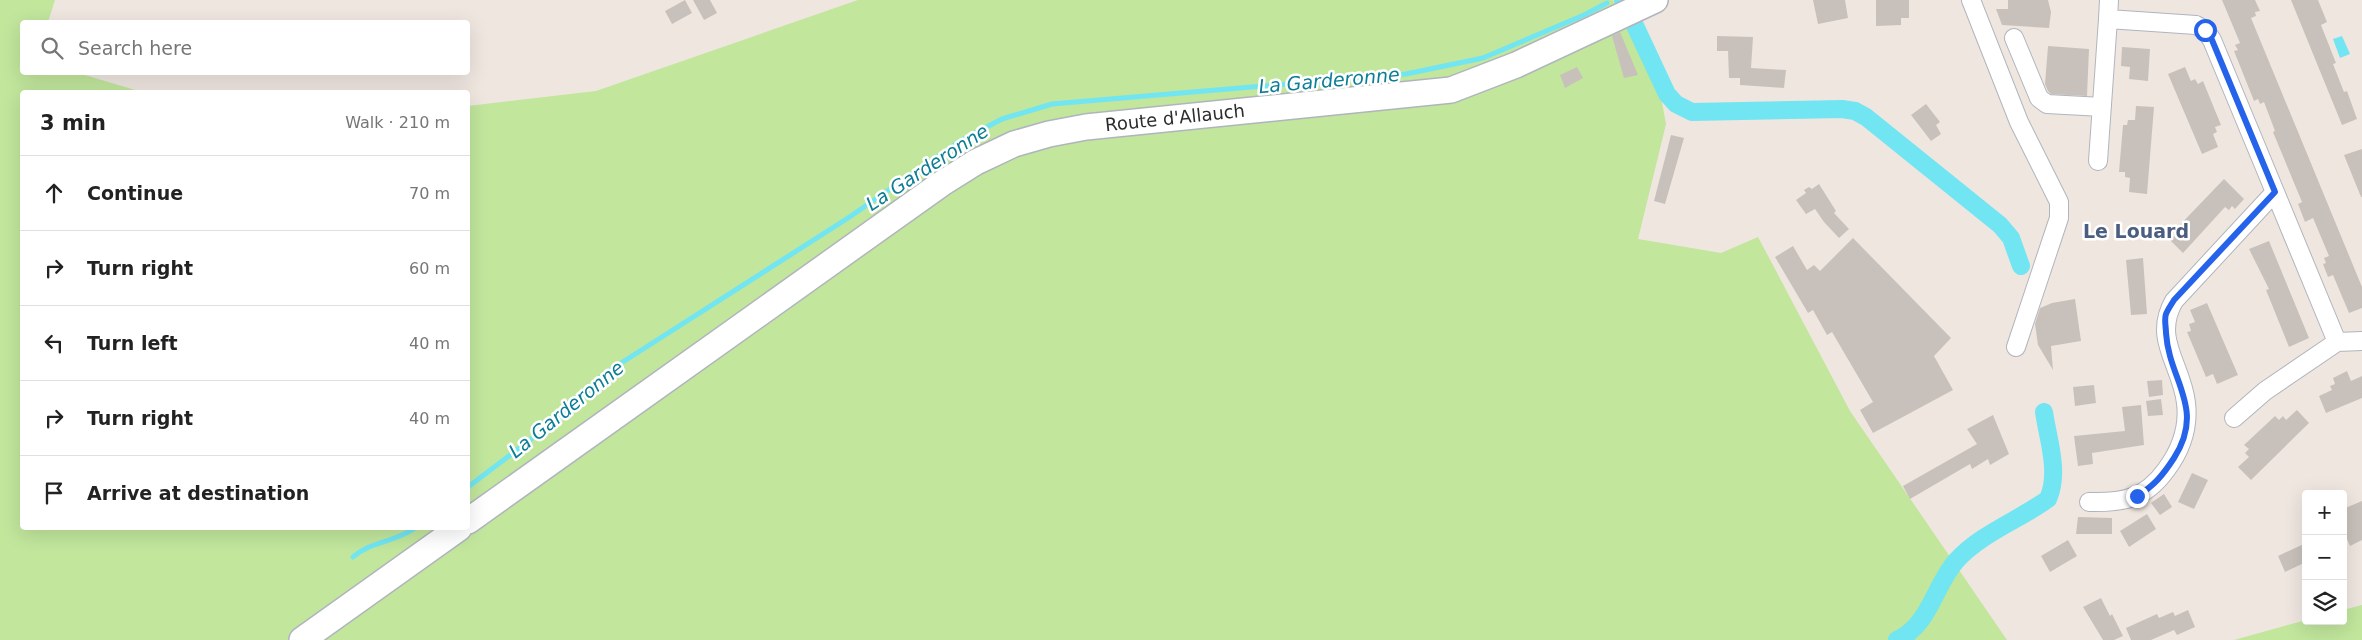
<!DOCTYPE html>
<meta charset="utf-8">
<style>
body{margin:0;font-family:"DejaVu Sans",sans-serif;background:#f2f2f2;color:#222}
.controls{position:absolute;right:15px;bottom:15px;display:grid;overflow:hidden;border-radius:5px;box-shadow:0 5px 20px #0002}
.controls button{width:45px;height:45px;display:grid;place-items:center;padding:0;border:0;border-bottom:1px solid #e0e0e0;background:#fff;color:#222;font:25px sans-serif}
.stop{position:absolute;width:15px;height:15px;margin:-11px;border:4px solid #2563eb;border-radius:50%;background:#fff}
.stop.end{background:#2563eb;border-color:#fff;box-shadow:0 1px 5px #0008}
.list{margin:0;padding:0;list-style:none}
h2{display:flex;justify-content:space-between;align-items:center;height:65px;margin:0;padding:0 20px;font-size:21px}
h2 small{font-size:16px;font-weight:400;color:#767676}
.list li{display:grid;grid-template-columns:32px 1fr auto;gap:15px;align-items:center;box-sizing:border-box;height:75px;padding:0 20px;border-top:1px solid #e0e0e0}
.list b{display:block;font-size:19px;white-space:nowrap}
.list em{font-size:16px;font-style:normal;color:#767676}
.icon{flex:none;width:28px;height:28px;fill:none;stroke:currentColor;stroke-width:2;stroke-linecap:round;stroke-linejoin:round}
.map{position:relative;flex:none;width:2362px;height:640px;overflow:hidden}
.search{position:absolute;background:#fff;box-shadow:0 5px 20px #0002;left:20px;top:20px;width:450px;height:55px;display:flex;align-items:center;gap:12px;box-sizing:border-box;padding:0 18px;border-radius:5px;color:#767676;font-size:19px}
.panel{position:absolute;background:#fff;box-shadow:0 5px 20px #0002;left:20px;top:90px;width:450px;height:440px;border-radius:5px}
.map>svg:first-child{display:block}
.green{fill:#c1e69c}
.water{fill:#71e5f2}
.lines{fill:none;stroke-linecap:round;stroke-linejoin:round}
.stream{stroke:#71e5f2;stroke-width:5}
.canal{stroke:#71e5f2;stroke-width:18}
.building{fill:#c8c1bb}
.minor-casing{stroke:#b0b5bd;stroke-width:20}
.secondary-casing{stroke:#b0b5bd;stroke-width:28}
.minor{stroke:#fff;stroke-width:18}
.secondary{stroke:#fff;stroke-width:25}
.route{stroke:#2563eb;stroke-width:6}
.labels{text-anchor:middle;stroke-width:5;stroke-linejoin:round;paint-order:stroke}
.street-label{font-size:18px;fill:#2d2d2d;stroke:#fff}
.water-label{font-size:19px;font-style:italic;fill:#0b7d95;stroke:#fff}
.neighbourhood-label{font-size:19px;font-weight:bold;fill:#4c5e80;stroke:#fff}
</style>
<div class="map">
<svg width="2362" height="640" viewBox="0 0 2362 640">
<rect width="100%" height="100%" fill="#efe6e0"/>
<path class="green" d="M0,0H55L48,22H22V72L78,73L142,92H22V528H468V106L596,91L858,0H1613L1661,97L1666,124L1638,239L1721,253L1758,237L1850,411L2007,640H0Z
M2362,605V640H2234L2306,620L2343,621V610Z"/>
<path class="water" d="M2342,36L2350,54L2340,58L2333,39Z"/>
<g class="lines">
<path class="stream" d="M468,487L576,405L604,374L848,218L960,141L1002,119L1052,104L1406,74L1483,58L1584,15L1607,3
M353,557C371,541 396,542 415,528"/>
<path class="canal" d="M1623,0L1667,94L1676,104L1692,112L1842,109L1855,111L1866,117L2000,225L2011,238L2021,266
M1897,640C1930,625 1934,586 1956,561C1980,534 2019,520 2048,499C2060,472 2048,440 2044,412"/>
</g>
<path class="building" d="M685,0L692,13L672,24L665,11Z
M693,0H710L717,13L704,20Z
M1813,0H1845L1848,18L1818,24Z
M1876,0H1909V18H1901V25L1876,26Z
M2008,0H2048L2051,12L2049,28L2002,25L1996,9H2008Z
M2222,0H2255L2260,11L2255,12L2256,16L2251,18L2362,287V308L2349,313L2333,275L2328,277L2323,264L2326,263L2324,258L2329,256L2313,218L2305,222L2298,204L2302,202L2273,132L2275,131L2264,102L2260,104L2258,99L2254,101L2234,51L2238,50L2235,45L2240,43Z
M2291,0H2318L2327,22L2321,25L2336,63L2333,64L2344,92L2347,91L2357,119L2342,125Z
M1620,32L1638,75L1624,78L1612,36Z
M1717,36L1753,37L1751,68L1786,70L1784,88L1740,85V78H1729L1728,51H1717Z
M2048,46L2089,49L2087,96L2051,94L2048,91L2045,84Z
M2122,47L2150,49L2148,81L2129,79L2130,67L2121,66Z
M1577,67L1583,78L1565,88L1560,75Z
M2185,67L2191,81L2195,79L2198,84L2203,81L2221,125L2215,127L2217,132L2213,134L2218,147L2202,154L2168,74Z
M1926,104L1940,122L1936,125L1941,134L1931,141L1911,115Z
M2136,106L2154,107L2147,194L2129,192L2130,178L2125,177V172H2119L2123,125H2127L2128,120H2135Z
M1671,135L1684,138L1665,204L1654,201Z
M2362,149V197H2361L2344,155Z
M2224,179L2244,199L2235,209L2232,206L2229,210L2225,207L2183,253L2170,240L2175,235L2173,232Z
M1819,184L1836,211L1834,213L1849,229L1839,238L1824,222L1815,209L1806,214L1796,200L1806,193L1804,190L1809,187L1812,189Z
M1853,238L1951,338L1934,356L1953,390L1873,433L1860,410L1873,402L1832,332L1827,335L1813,310L1808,313L1775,257L1793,246L1807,270L1814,265L1820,271Z
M2269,241L2309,338L2289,347L2266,290L2269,289L2249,249Z
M2143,258L2147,314L2131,315L2126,260Z
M2075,299L2081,341L2051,346L2053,370L2038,345L2035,324L2040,308L2052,303Z
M2207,303L2238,375L2217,384L2213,374L2206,377L2187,332L2191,331L2189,324L2195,322L2190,310Z
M2347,371L2351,381L2362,376V398L2326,413L2319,396L2332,390L2330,386L2335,384L2333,378Z
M2162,380L2163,395L2149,397L2147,381Z
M2094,385L2096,403L2075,406L2073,387Z
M2161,399L2163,415L2148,416L2146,401Z
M2141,405L2144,445L2092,453L2093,464L2078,466L2074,436L2125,431L2122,407Z
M2297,410L2309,423L2251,480L2238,467L2249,457L2245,453L2249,449L2244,445L2275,416L2279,420L2283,416L2286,420Z
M1993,415L2009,454L1990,465L1988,459L1972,469L1970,464L1910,499L1903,486L1977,444L1967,429Z
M2192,473L2208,480L2194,509L2178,502Z
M2164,494L2172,507L2160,515L2151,503Z
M2362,501V540L2350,546L2343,530V509Z
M2147,514L2156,529L2129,547L2120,531Z
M2078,517L2112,518V534H2076Z
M2068,540L2077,556L2050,572L2041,556Z
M2306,543V562L2285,572L2278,556Z
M2101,598L2110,616L2112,614L2123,636L2114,640H2103L2083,607Z
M2188,610L2195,627L2177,635L2174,630L2151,640H2131L2126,628L2157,614L2159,618L2173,612L2175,616Z"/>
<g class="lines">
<defs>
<path id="minor" d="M1971,0L2019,122L2059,202V218L2016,347
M2014,38L2039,98L2047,104L2102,107
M2098,161L2108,19
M2337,342L2362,341
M2234,418L2265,391L2337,342L2275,192
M2089,502C2123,503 2145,499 2166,470C2181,450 2189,428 2186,403C2182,365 2152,339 2174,301L2275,192L2212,40L2205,30L2196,25L2108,19L2109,0"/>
<path id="secondary" d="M468,521L941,184L976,162L1014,144L1049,134L1086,127L1451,90L1516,65L1655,0
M302,640L459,528"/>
</defs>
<use href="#minor" class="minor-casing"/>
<use href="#secondary" class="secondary-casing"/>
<use href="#minor" class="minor"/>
<use href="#secondary" class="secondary"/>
</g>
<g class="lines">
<path class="route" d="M2137,496C2154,486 2163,475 2174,458C2206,408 2169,381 2166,333C2166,327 2164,319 2166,314C2168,309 2171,305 2174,300L2275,192L2212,40L2205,30"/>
</g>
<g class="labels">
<g class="street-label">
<text transform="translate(1175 118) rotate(-6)" y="6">Route d'Allauch</text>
</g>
<g class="water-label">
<text transform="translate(1329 80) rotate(-5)" y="7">La Garderonne</text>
<text transform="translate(927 167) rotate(-33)" y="7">La Garderonne</text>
<text transform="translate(566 409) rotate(-39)" y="7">La Garderonne</text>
</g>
<g class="neighbourhood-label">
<text x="2136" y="238">Le Louard</text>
</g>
</g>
</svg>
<div class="controls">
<button>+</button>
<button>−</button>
<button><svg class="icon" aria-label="layers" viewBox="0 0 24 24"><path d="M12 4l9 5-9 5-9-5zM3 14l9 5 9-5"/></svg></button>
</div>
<div class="stop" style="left:2205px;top:30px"></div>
<div class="stop end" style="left:2137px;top:496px"></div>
<div class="search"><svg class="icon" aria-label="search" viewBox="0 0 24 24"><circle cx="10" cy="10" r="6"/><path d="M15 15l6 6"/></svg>Search here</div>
<section class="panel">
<h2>3 min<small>Walk · 210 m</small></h2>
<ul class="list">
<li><svg class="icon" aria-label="ahead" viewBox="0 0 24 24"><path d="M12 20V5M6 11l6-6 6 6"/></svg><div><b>Continue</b></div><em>70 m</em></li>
<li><svg class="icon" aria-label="right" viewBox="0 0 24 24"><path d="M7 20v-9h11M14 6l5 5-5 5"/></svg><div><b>Turn right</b></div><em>60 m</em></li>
<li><svg class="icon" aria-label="left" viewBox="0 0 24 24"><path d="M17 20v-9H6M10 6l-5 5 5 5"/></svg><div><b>Turn left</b></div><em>40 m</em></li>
<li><svg class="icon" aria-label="right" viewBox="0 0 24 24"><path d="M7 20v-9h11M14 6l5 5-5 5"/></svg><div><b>Turn right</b></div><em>40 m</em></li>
<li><svg class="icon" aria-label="arrive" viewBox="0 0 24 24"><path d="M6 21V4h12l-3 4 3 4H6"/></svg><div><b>Arrive at destination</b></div></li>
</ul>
</section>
</div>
